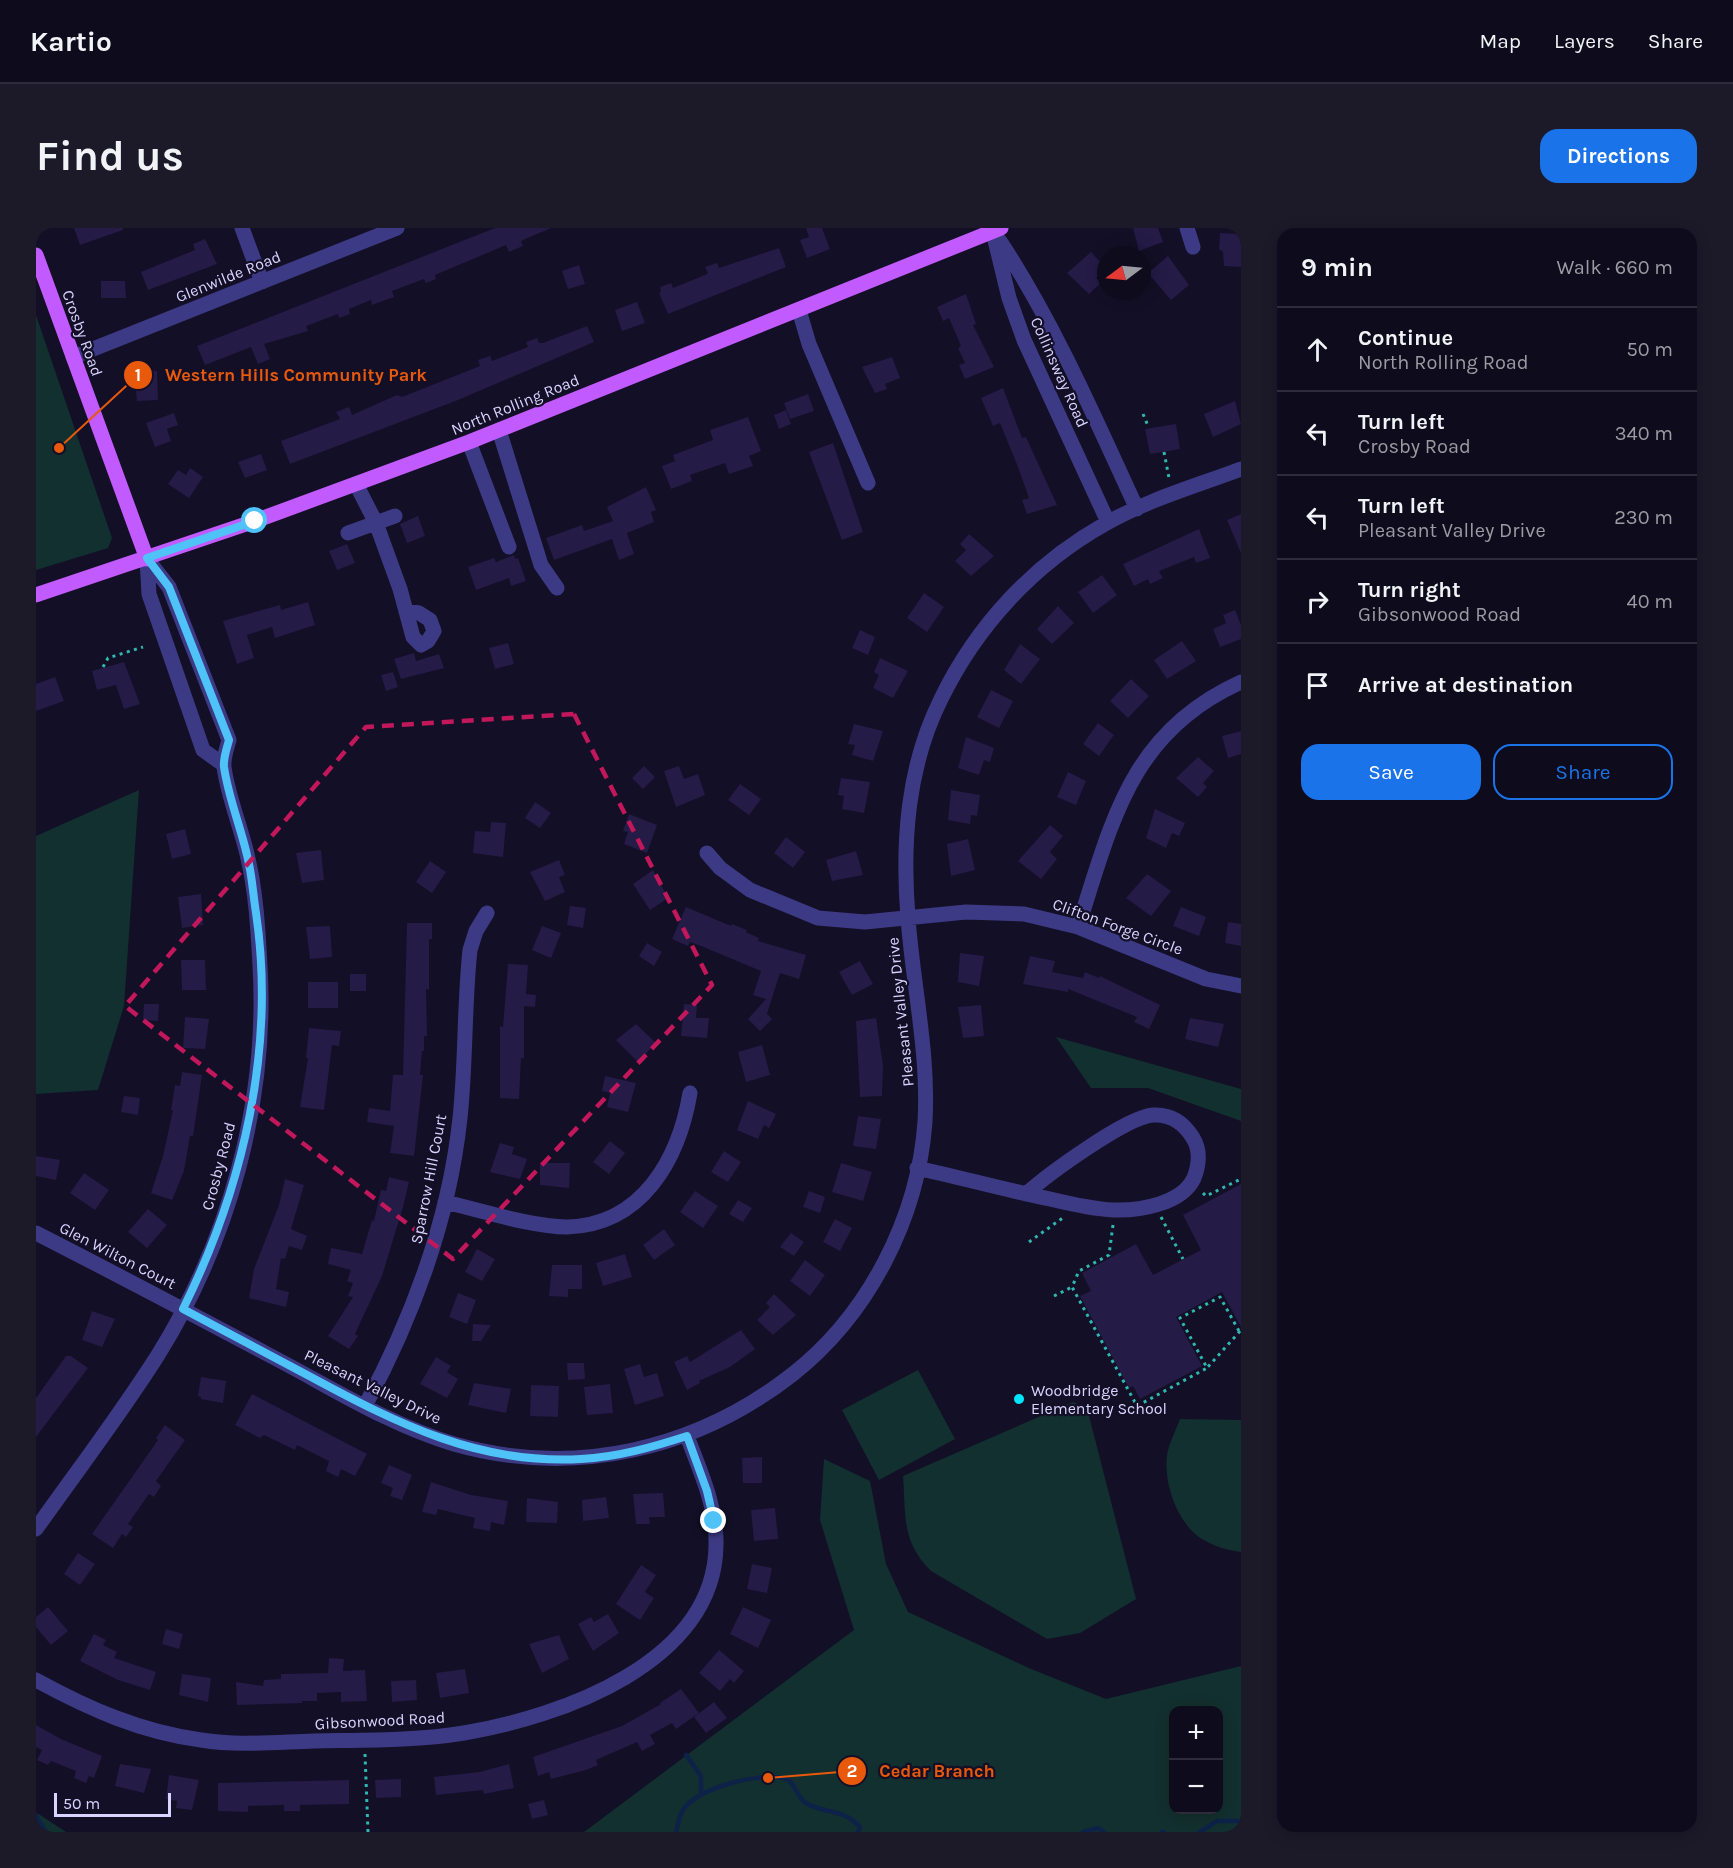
<!DOCTYPE html>
<meta charset="utf-8">
<style>
body{margin:0;font-family:Karla,sans-serif;background:#1c1929;color:#f1f3f6}
.controls{position:absolute;right:18px;bottom:18px;display:grid;overflow:hidden;border-radius:12px;box-shadow:0 3px 15px #0003}
.controls button{width:54px;height:54px;display:grid;place-items:center;padding:0;border:0;border-bottom:2px solid #2e2b3b;background:#0e0b1c;color:#f1f3f6;font:30px sans-serif}
.compass{position:absolute;left:1061px;top:18px;width:54px;height:54px;border-radius:50%;background:#0e0b1c;box-shadow:0 3px 15px #0003;rotate:254deg}
.scale{position:absolute;left:18px;bottom:15px;width:117px;box-sizing:border-box;padding-left:6px;border:3px solid #d9d4ff;border-top:0;font-size:16px;line-height:21px;white-space:nowrap;color:#d9d4ff;-webkit-text-stroke:4px #130f26;paint-order:stroke}
.stop{position:absolute;width:18px;height:18px;margin:-14px;border:4px solid #4fc3f7;border-radius:50%;background:#fff}
.stop.end{background:#4fc3f7;border-color:#fff;box-shadow:0 2px 6px #0008}
.list{margin:0;padding:0;list-style:none}
h2{display:flex;justify-content:space-between;align-items:center;height:78px;margin:0;padding:0 24px;font-size:26px}
h2 small{font-size:20px;font-weight:400;color:#9b9ba3}
.list li{display:grid;grid-template-columns:39px 1fr auto;gap:18px;align-items:center;box-sizing:border-box;height:84px;padding:0 24px;border-top:2px solid #2e2b3b}
.list b{display:block;font-size:22px;white-space:nowrap}
.list p{margin:0;font-size:20px;white-space:nowrap;color:#9b9ba3}
.list em{font-size:20px;font-style:normal;color:#9b9ba3}
.actions{display:flex;gap:12px;padding:18px 24px}
.actions a{flex:1;padding:14px 0;border:2px solid #1a73e8;border-radius:18px;text-align:center;font-size:21px;color:#1a73e8}
.actions .main{background:#1a73e8;color:#fff}
.icon{flex:none;width:33px;height:33px;fill:none;stroke:currentColor;stroke-width:2;stroke-linecap:round;stroke-linejoin:round}
.map{position:relative;flex:none;width:1205px;height:1604px;overflow:hidden;border-radius:18px}
header{display:flex;align-items:center;gap:36px;box-sizing:border-box;height:84px;padding:0 30px;background:#0e0b1c;border-bottom:2px solid #2e2b3b}
header strong{font-size:28px}
nav{display:flex;gap:33px;margin-inline-start:auto;font-size:21px}
.intro{display:flex;align-items:center;justify-content:space-between;box-sizing:border-box;height:144px;padding:0 36px}
h1{margin:0;font-size:42px}
.button{padding:15px 27px;border-radius:18px;background:#1a73e8;color:#fff;font-size:21px;font-weight:700}
main{display:flex;gap:36px;padding:0 36px}
aside{flex:1;background:#0e0b1c;border-radius:18px;box-shadow:0 3px 15px #0003}
.map>svg:first-child{display:block}
.green{fill:#12302f;fill-rule:evenodd}
.lines{fill:none;stroke-linecap:round;stroke-linejoin:round}
.stream{stroke:#0c2248;stroke-width:4.5}
.building{fill:#241b47}
.path{stroke:#2fb8b0;stroke-width:3;stroke-dasharray:3 4.5;stroke-linecap:butt}
.minor{stroke:#3d3a85;stroke-width:15}
.major{stroke:#c25bff;stroke-width:15}
.route{stroke:#4fc3f7;stroke-width:8}
.marked{fill:none;stroke:#c2185b;stroke-width:4.5;stroke-dasharray:12 8;stroke-linejoin:round}
.poi-dot{fill:#00e5ff;stroke:#130f26;stroke-width:2}
.labels{text-anchor:middle;stroke-width:4.5;stroke-linejoin:round;paint-order:stroke}
.street-label{font-size:16px;fill:#d9d4ff;stroke:#130f26}
.poi-label{font-size:16px;fill:#d9d4ff;stroke:#130f26;text-anchor:start}
.leader{fill:none;stroke:#e8590c;stroke-width:2}
.callout-dot{fill:#e8590c;stroke:#130f26;stroke-width:2}
.mark-label{font-size:18px;text-anchor:middle;font-weight:bold;fill:#fff}
.callout-label{font-size:18px;text-anchor:middle;font-weight:bold;fill:#e8590c;stroke:#130f26;stroke-width:4.5;stroke-linejoin:round;paint-order:stroke}
</style>
<header>
<strong>Kartio</strong>
<nav><a>Map</a><a>Layers</a><a>Share</a></nav>
</header>
<div class="intro"><h1>Find us</h1><a class="button">Directions</a></div>
<main>
<div class="map">
<svg width="1205" height="1604" viewBox="0 0 1205 1604">
<rect width="100%" height="100%" fill="#130f26"/>
<path class="green" d="M0,87L76,310L72,320L0,342Z
M103,562L88,778L62,862L0,866V608Z
M1020,809L1205,861V893L1112,860H1055Z
M882,1142L919,1211L843,1252L806,1182Z
M1037,1174L1051,1180L1100,1371L1044,1405L1011,1411L895,1343C865,1313 870,1288 867,1248Z
M1144,1191L1205,1192V1324C1189,1322 1170,1316 1158,1305C1138,1286 1126,1249 1132,1222C1135,1212 1140,1201 1144,1191Z
M788,1231L834,1253L850,1336L872,1384L995,1441L1070,1471L1205,1438V1604H548L818,1402L784,1292ZM1138,1482H1182V1582H1138Z
M1,1585L30,1604H0Z"/>
<g class="lines">
<path class="stream" d="M650,1527L665,1548V1566
M0,1588L10,1604
M640,1604C642,1597 643,1587 647,1582C660,1560 726,1543 750,1551C760,1555 760,1569 770,1575C788,1586 807,1580 824,1599L822,1604
M1047,1604L1062,1600L1068,1604
M1126,1604H1128
M1164,1604L1181,1593H1205"/>
</g>
<path class="building" d="M38,0H87V2L44,17Z
M459,0H515L485,13L487,18L473,24L470,17L399,47L400,51L390,55L388,51L356,63L358,69L336,77L335,72L313,81L314,86L303,90L302,86L270,98L272,103L228,116L234,131L222,136L215,119L169,137L161,118Z
M770,0H786L794,21L771,30L764,12L773,9Z
M1097,0H1122L1127,14L1103,23Z
M1184,5L1205,6V39L1188,38L1187,24L1183,21Z
M169,11L181,36L112,62L105,44L159,22L157,16Z
M743,20L750,39L632,86L623,65L625,64L624,59L635,55L637,60L669,47L672,45L669,39L681,35L683,40Z
M1055,24L1070,40L1060,50L1065,55L1053,66L1031,45Z
M1132,28L1153,57L1135,72L1112,45Z
M543,37L549,56L532,61L526,43Z
M65,53H89L90,70H65Z
M930,66L940,96L937,97L958,139L929,151L923,137L929,135L922,120L925,118L913,90L907,93L901,79Z
M601,74L609,95L586,103L579,82Z
M551,98L558,114L422,172L254,236L245,213L304,191L300,184L313,179L316,187L361,167L366,169L444,138L442,132L454,128L456,133L492,119L490,114L501,110L503,115H507Z
M856,129L864,150L849,156L851,161L839,165L826,139Z
M121,143L122,172L101,173L98,144Z
M967,160L986,210L990,209L1021,277L991,286L986,272L993,270L982,239L964,195L957,198L945,170Z
M772,166L778,183L754,191L748,175Z
M1199,173L1205,196L1177,209L1168,186Z
M750,182L755,196L743,201L738,187Z
M138,185L142,197L131,201L135,213L119,219L110,195Z
M712,189L725,223L713,228L717,238L693,246L689,235L654,247L656,253L635,261L626,238L639,233L637,227L677,212L674,202Z
M1140,196L1144,221L1114,226L1109,201Z
M797,215L827,304L806,312L773,224Z
M225,226L231,242L209,250L202,234Z
M154,240L167,249L153,270L132,256L142,242L150,247Z
M610,259L620,282L615,284L618,294L591,305L598,326L583,332L576,311L518,332L510,310L546,297L548,303L577,293L571,279Z
M1205,286V325L1191,292Z
M382,288L389,308L371,315L364,296Z
M1163,301L1174,330L1160,335L1158,329L1123,343L1127,350L1114,356L1112,351L1098,358L1087,336Z
M933,306L958,328L935,348L919,333L930,322L924,316Z
M311,316L319,335L301,342L293,323Z
M478,327L479,331L482,330L490,353L475,358L473,350L440,362L432,339L458,330L460,334Z
M1066,347L1081,367L1057,385L1042,364Z
M888,365L908,379L891,404L871,390Z
M272,374L279,397L239,410L236,399L211,407L218,430L201,436L187,393L244,377L245,382Z
M1022,378L1038,395L1016,416L1001,401Z
M1199,382L1205,397V411L1184,419L1177,401L1190,395L1187,387Z
M824,402L839,409L832,427L816,420Z
M1146,413L1160,433L1131,451L1118,432Z
M472,415L478,436L459,441L453,420Z
M984,416L1004,431L985,456L968,442Z
M378,425L380,433L403,426L408,440L365,451L358,431Z
M844,430L872,443L857,470L837,460L843,447L838,444Z
M88,434L104,476L88,481L80,457L61,462L56,443Z
M357,444L362,459L350,463L345,447Z
M19,449L28,473L0,483V456Z
M1095,451L1113,468L1092,490L1074,473Z
M955,462L977,473L963,500L941,489Z
M1062,495L1078,507L1063,528L1047,516Z
M818,496L847,503L837,533L816,527L819,517L812,516Z
M1205,503V526L1192,530L1186,508Z
M930,509L958,520L954,534L948,532L943,547L922,540Z
M1162,529L1178,543L1167,555L1171,559L1162,569L1140,550Z
M608,538L619,549L607,561L596,550Z
M643,538L648,551L662,546L669,567L640,579L628,543Z
M1032,544L1050,553L1040,577L1021,569Z
M805,550L834,554L828,585L806,581L808,568L802,567Z
M704,556L725,571L713,587L692,572Z
M915,562L944,567L941,588L935,587L934,596L912,592Z
M499,574L515,585L504,600L489,590Z
M1119,581L1149,595L1143,608L1136,605L1130,620L1110,610Z
M593,586L621,597L611,625L588,616L592,604L587,603Z
M455,594L470,595L467,629L437,625L439,603L454,604Z
M1014,597L1027,608L1014,624L1021,631L1005,651L982,633Z
M149,601L155,626L136,631L130,606Z
M750,609L769,624L757,640L738,625Z
M932,611L939,642L915,648L911,616Z
M285,622L288,652L266,655L260,625Z
M820,623L827,647L796,653L790,632Z
M523,632L529,647L523,649L529,664L509,673L494,644Z
M394,633L410,644L396,665L380,654Z
M617,642L632,670L614,682L597,656Z
M1111,646L1135,663L1115,688L1090,670Z
M165,666L167,697L146,700L142,669Z
M534,678L550,680L547,700L531,697Z
M650,679L695,698L696,696L711,702L710,704L723,710L722,713L770,727L763,751L744,745L731,786L736,791L724,803L712,791L730,771L717,767L725,743L665,718L654,714L652,718L636,711Z
M1145,679L1170,689L1163,708L1137,698Z
M1192,694L1205,696V718L1189,715Z
M371,695H396V711H393V762L390,761L391,808H388V823H386L384,847H387L378,928L354,925L358,898L331,894L333,880L354,883L357,847H367Z
M294,698L296,729L274,731L270,699Z
M506,698L525,705L515,730L496,722Z
M611,715L626,724L618,738L603,728Z
M924,725L948,728L943,758L922,754Z
M994,728L1019,733L1016,744L1047,750L1049,744L1063,750L1064,748L1124,777L1113,801L1098,794L1101,789L1032,761V764L987,756Z
M145,732H169L170,762H146Z
M824,733L837,756L816,767L803,744Z
M472,736L492,737L490,766L500,767L499,779L488,778V830H485L483,871L464,870V798L467,799Z
M314,746H330V763H314Z
M272,754H302V780H272Z
M108,776H123L122,793L107,792Z
M648,776L661,777L660,790H673L671,810L645,808Z
M945,777L948,808L927,810L922,779Z
M149,789L173,791L169,821L147,820Z
M840,790L847,837L846,868L824,869L820,793Z
M1154,790L1188,796L1182,819L1149,811Z
M600,796L620,815L602,834L580,812Z
M273,800L305,803L303,818L296,817L288,882L264,879L272,830H270Z
M726,817L734,847L710,854L702,824Z
M146,844L166,847L157,908H154L148,943L136,972L115,965L127,928L137,882H135L139,857L144,858Z
M569,848L600,855L592,884L571,879L574,865L566,863Z
M88,868L104,870L102,887L85,884Z
M712,873L740,886L733,900L728,897L722,911L701,902Z
M822,888L845,891L840,921L817,918Z
M574,913L589,925L573,946L557,934Z
M464,915L478,919L476,926L491,931L484,951L454,944Z
M688,923L705,934L692,954L675,944Z
M0,928L24,932L20,952L0,948Z
M504,935H534L533,960L504,957Z
M805,935L836,944L827,973L796,964Z
M48,945L73,962L59,982L34,965Z
M353,949L373,954L367,979L346,1048L319,1106L322,1108L313,1121L292,1108L317,1069L312,1068L317,1055L311,1053L315,1042L292,1036L295,1020L326,1026L336,992L338,993L345,962L350,963Z
M249,951L268,957L255,1001L271,1008L266,1022L253,1018L249,1031L245,1030L240,1061L253,1064L250,1079L213,1070L218,1041L243,977Z
M1205,956V1099L1186,1064L1140,1089L1166,1138L1104,1171L1097,1158L1093,1160L1044,1068L1055,1063L1046,1045L1100,1016L1117,1047L1165,1022L1147,987Z
M659,963L682,978L667,1000L644,984Z
M773,963L789,969L784,985L767,979Z
M702,972L716,980L707,994L693,986Z
M112,981L131,997L111,1020L92,1004Z
M799,991L816,1000L804,1023L787,1014Z
M628,1001L639,1017L618,1032L607,1017Z
M755,1005L768,1014L758,1028L744,1019Z
M441,1021L459,1031L446,1053L429,1044Z
M589,1026L596,1049L567,1058L560,1035Z
M769,1032L789,1047L774,1068L754,1053Z
M516,1037H546V1061H532V1069L513,1068Z
M422,1065L440,1072L431,1096L413,1089Z
M738,1066L760,1087L737,1107L721,1092L734,1079L730,1075Z
M56,1083L79,1091L66,1119L46,1112Z
M437,1096L455,1097L445,1113H436Z
M705,1102L719,1121L694,1139L663,1153L664,1155L651,1162L638,1134L651,1128L654,1134Z
M30,1128H35L52,1140L0,1209V1170Z
M400,1129L415,1138L411,1144L422,1151L411,1170L384,1156Z
M531,1135H548L549,1151L532,1152Z
M604,1136L608,1149L621,1145L628,1168L599,1177L588,1141Z
M165,1149L190,1153L187,1175L165,1171V1169L162,1168Z
M438,1155L475,1161L470,1185L432,1177Z
M574,1156L577,1185L551,1187L548,1159Z
M495,1157L523,1158L522,1189L494,1188Z
M216,1166L331,1226L319,1248L305,1241L302,1249L290,1243L293,1233L261,1217L259,1222L228,1207L224,1210L199,1197Z
M129,1197L149,1212L120,1253L125,1258L118,1269L113,1266L92,1296L97,1299L90,1309L86,1306L77,1320L56,1306L122,1212L120,1210Z
M726,1229V1255H707L706,1230Z
M353,1237L376,1247L366,1272L354,1268L357,1260L345,1255Z
M395,1254L435,1267L472,1273L468,1297L455,1294L454,1303L437,1300L439,1290L402,1281L400,1287L386,1284Z
M627,1265L629,1289H613L614,1296H600L597,1266Z
M570,1269L573,1290L547,1293L546,1272Z
M491,1270L522,1274L521,1295L490,1294Z
M739,1280L742,1311L718,1313L715,1282Z
M42,1325L59,1336L44,1357L28,1346Z
M716,1336L736,1340L731,1365L711,1361Z
M605,1337L620,1347L609,1364L618,1370L604,1392L580,1376Z
M12,1379L32,1403L15,1417L0,1399V1389Z
M707,1379L735,1392L722,1420L694,1406Z
M572,1386L583,1405L557,1423L542,1396L555,1389L558,1394Z
M130,1401L147,1406L143,1421L126,1416Z
M58,1406L70,1412L67,1417L81,1424L78,1430L120,1444L114,1462L82,1452L44,1433Z
M523,1407L533,1431L506,1445L493,1416Z
M683,1422L708,1443L698,1455L694,1451L684,1463L663,1445Z
M293,1430L308,1431L307,1443L329,1442L331,1473L305,1474V1464L281,1465V1473H266V1475L201,1477L200,1454L227,1458L228,1452L245,1451V1446L292,1445Z
M429,1441L433,1465L404,1470L400,1445Z
M146,1446L175,1450L172,1474L143,1467Z
M380,1452L381,1472L356,1474L355,1453Z
M645,1461L663,1485L640,1501L636,1495L614,1507L619,1516L606,1523L601,1514L560,1532L562,1537L550,1542L515,1551L513,1544L502,1548L497,1529L586,1498L625,1476L624,1475Z
M678,1474L691,1490L670,1505L658,1489Z
M0,1497L25,1511L66,1528L58,1550L53,1548L50,1555L38,1550L40,1543L15,1533L12,1537L1,1532L6,1522L0,1519Z
M84,1536L115,1541L108,1565L79,1558Z
M473,1536L478,1560L448,1566L447,1562L400,1567L398,1549L444,1544Z
M133,1547L163,1552L156,1582L140,1580L141,1573L130,1571Z
M365,1551V1569L340,1570L339,1552Z
M313,1552V1576L264,1577V1583H248V1577L212,1578V1584L182,1583V1555Z
M508,1572L512,1587L496,1591L492,1576Z"/>
<g class="lines">
<path class="path" d="M1107,186L1112,198
M1128,224L1133,250
M67,439L72,430L107,419
M1167,965L1170,968L1205,951
M1125,989L1147,1031
M1077,997L1073,1027L1043,1043L1036,1059L1101,1178L1171,1140
M993,1014L1028,989
M1018,1068L1036,1059
M1203,1103L1184,1069L1144,1090L1171,1140L1205,1102
M329,1526L332,1604"/>
<path class="minor" d="M206,0L226,54
M956,0L973,70L988,112L1072,294
M1151,0L1157,19
M964,13C1019,97 1059,190 1101,281
M763,82L773,116L832,255
M37,129L361,0
M463,202L505,337L521,360
M433,214L473,319
M320,256L340,295L364,361L377,409L385,417L392,413L398,403L394,392L383,385L371,383
M312,305L359,288
M111,331L113,366L167,522L188,537
M671,625L684,640L714,662L782,690L829,694L930,684L988,686L1042,699L1170,751L1205,758
M1042,699C1076,594 1094,504 1205,454
M881,940C926,950 970,962 1014,971C1035,976 1056,981 1077,982C1103,983 1146,976 1158,950C1163,937 1165,923 1157,910C1148,895 1135,886 1117,887C1090,889 1011,947 990,966
M409,974C444,982 496,999 531,999C607,997 643,930 654,865
M0,1005C78,1045 156,1086 233,1127C293,1158 353,1197 418,1216C538,1250 660,1222 757,1146C833,1086 882,990 889,894C893,825 877,758 872,690C866,615 871,539 905,471C941,397 998,336 1069,296C1111,272 1160,258 1205,241
M329,1178C378,1087 413,993 424,890C430,834 428,778 434,722L440,703L451,685
M0,1301C41,1243 84,1187 122,1127C193,1013 232,873 224,738C222,701 220,663 211,626C204,597 192,568 188,539C187,530 191,520 193,512L133,359L111,331
M0,1452C53,1481 105,1504 165,1512C202,1518 241,1514 278,1513C328,1512 379,1513 428,1505C524,1489 679,1435 680,1317C681,1279 664,1243 651,1208"/>
<path class="major" d="M0,27L111,331
M0,367L219,293L433,214L965,0"/>
</g>
<g class="lines">
<path class="route" d="M219,293L111,330L133,359L193,512C191,520 187,530 188,539C192,568 204,597 211,627C216,646 217,666 220,685C240,820 207,960 147,1081C190,1104 233,1127 275,1149C362,1196 444,1237 545,1231C582,1229 617,1219 651,1208L671,1263L678,1293"/>
</g>
<path class="marked" d="M538,486L676,757L417,1031L89,778L330,499Z"/>
<circle class="poi-dot" cx="983" cy="1171" r="6"/>
<g class="labels">
<g class="street-label">
<text transform="translate(192 48) rotate(-22)" y="6">Glenwilde Road</text>
<text transform="translate(47 105) rotate(70)" y="6">Crosby Road</text>
<text transform="translate(1024 144) rotate(66)" y="6">Collinsway Road</text>
<text transform="translate(479 176) rotate(-22)" y="6">North Rolling Road</text>
<text transform="translate(1082 698) rotate(20)" y="6">Clifton Forge Circle</text>
<text transform="translate(864 784) rotate(-96)" y="6">Pleasant Valley Drive</text>
<text transform="translate(182 938) rotate(-75)" y="6">Crosby Road</text>
<text transform="translate(392 951) rotate(-79)" y="6">Sparrow Hill Court</text>
<text transform="translate(82 1027) rotate(27)" y="6">Glen Wilton Court</text>
<text transform="translate(337 1158) rotate(26)" y="6">Pleasant Valley Drive</text>
<text transform="translate(344 1492) rotate(-3)" y="6">Gibsonwood Road</text>
</g>
<g class="poi-label">
<text x="995" y="1168">Woodbridge<tspan x="995" dy="18">Elementary School</tspan></text>
</g>
</g>
<path class="leader" d="M23 220L102 147M732 1550L816 1543"/>
<g class="callout-dot">
<circle cx="23" cy="220" r="6"/>
<circle cx="732" cy="1550" r="6"/>
<circle cx="102" cy="147" r="15"/>
<circle cx="816" cy="1543" r="15"/>
</g>
<g class="mark-label">
<text x="102" y="153">1</text>
<text x="816" y="1549">2</text>
</g>
<g class="callout-label">
<text x="260" y="153">Western Hills Community Park</text>
<text x="901" y="1549">Cedar Branch</text>
</g>
</svg>
<div class="controls">
<button>+</button>
<button>−</button>
</div>
<svg class="compass" viewBox="-18 -18 36 36"><path d="M0-13l5 13h-10z" fill="#e53935"/><path d="M0 13l5-13h-10z" fill="#9b9ba3"/></svg>
<div class="scale">50 m</div>
<div class="stop" style="left:219px;top:293px"></div>
<div class="stop end" style="left:678px;top:1293px"></div>
</div>
<aside>
<h2>9 min<small>Walk · 660 m</small></h2>
<ul class="list">
<li><svg class="icon" aria-label="ahead" viewBox="0 0 24 24"><path d="M12 20V5M6 11l6-6 6 6"/></svg><div><b>Continue</b><p>North Rolling Road</p></div><em>50 m</em></li>
<li><svg class="icon" aria-label="left" viewBox="0 0 24 24"><path d="M17 20v-9H6M10 6l-5 5 5 5"/></svg><div><b>Turn left</b><p>Crosby Road</p></div><em>340 m</em></li>
<li><svg class="icon" aria-label="left" viewBox="0 0 24 24"><path d="M17 20v-9H6M10 6l-5 5 5 5"/></svg><div><b>Turn left</b><p>Pleasant Valley Drive</p></div><em>230 m</em></li>
<li><svg class="icon" aria-label="right" viewBox="0 0 24 24"><path d="M7 20v-9h11M14 6l5 5-5 5"/></svg><div><b>Turn right</b><p>Gibsonwood Road</p></div><em>40 m</em></li>
<li><svg class="icon" aria-label="arrive" viewBox="0 0 24 24"><path d="M6 21V4h12l-3 4 3 4H6"/></svg><div><b>Arrive at destination</b></div></li>
</ul>
<div class="actions"><a class="main">Save</a><a>Share</a></div>
</aside>
</main>
